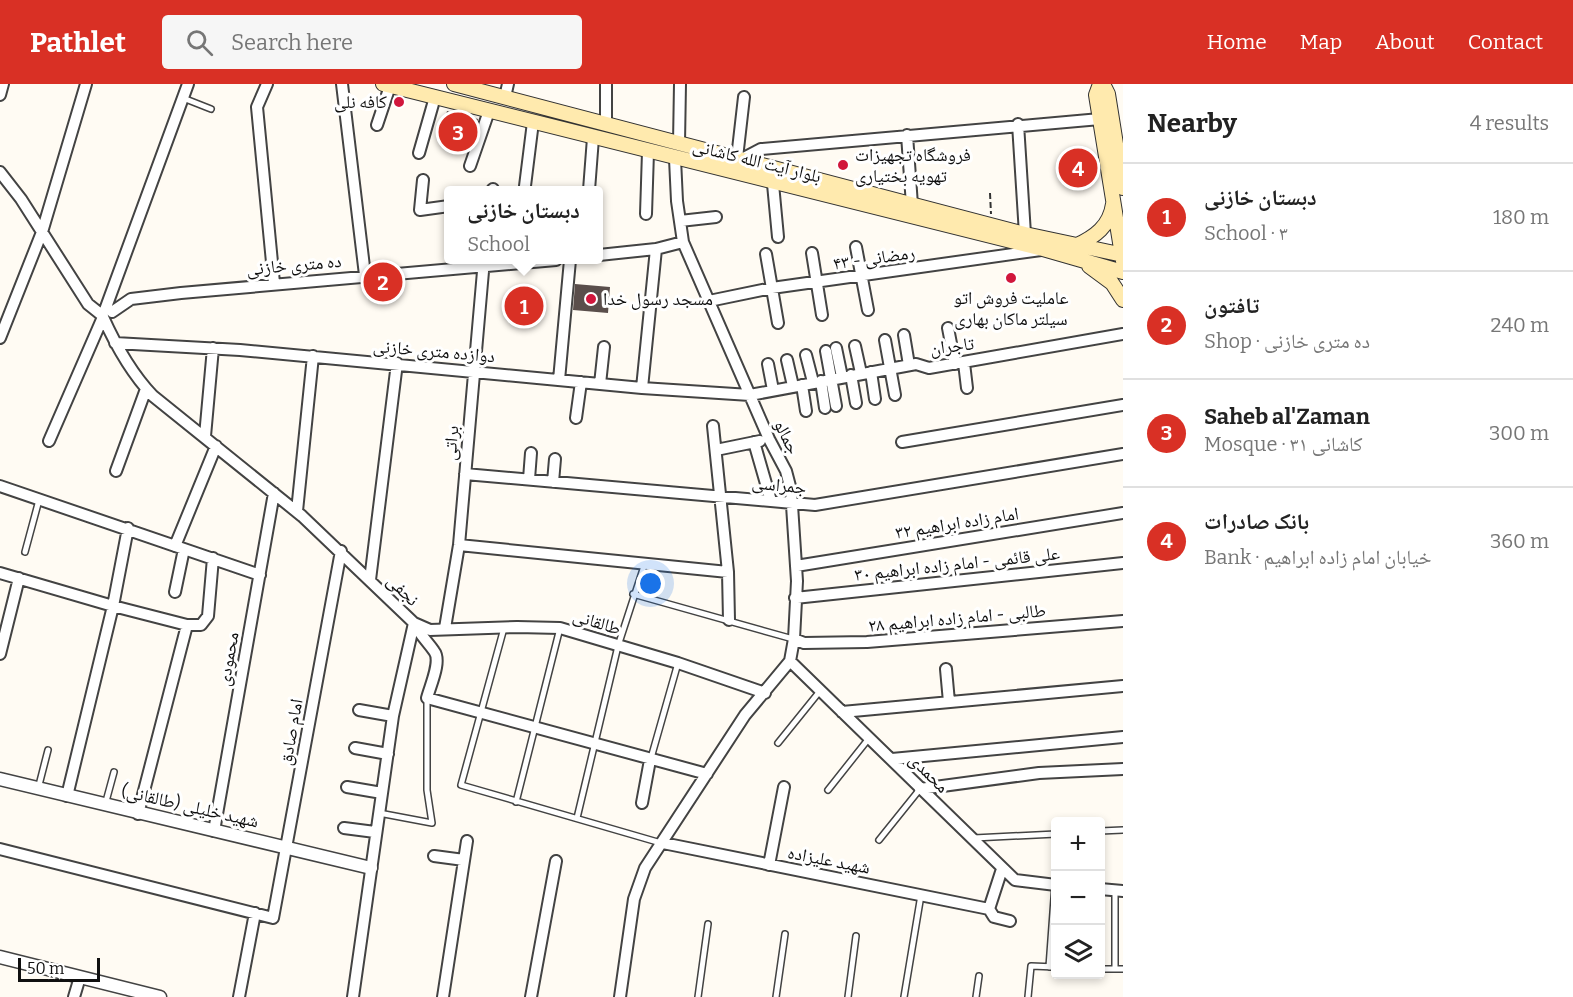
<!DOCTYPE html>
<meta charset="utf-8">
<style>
body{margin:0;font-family:Bitter,"Noto Naskh Arabic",serif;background:#f6f6f6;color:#222}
.controls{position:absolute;right:18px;bottom:18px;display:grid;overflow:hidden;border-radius:6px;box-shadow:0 3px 9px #0003}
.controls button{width:54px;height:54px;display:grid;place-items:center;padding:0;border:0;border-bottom:2px solid #e0e0e0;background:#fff;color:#222;font:30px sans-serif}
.scale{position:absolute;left:18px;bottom:15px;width:82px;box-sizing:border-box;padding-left:6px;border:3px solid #101010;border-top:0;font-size:16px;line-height:21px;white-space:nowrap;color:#101010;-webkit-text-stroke:4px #fff;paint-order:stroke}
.you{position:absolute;left:651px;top:500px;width:21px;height:21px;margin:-15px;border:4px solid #fff;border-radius:50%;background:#1a73e8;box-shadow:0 0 0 9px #1a73e833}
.badge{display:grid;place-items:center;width:39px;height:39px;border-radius:50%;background:#d93025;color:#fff;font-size:20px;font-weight:700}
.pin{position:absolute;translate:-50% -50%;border:3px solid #fff;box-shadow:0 2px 6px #0006}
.popup{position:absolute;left:444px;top:102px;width:159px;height:78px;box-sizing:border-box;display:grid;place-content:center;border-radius:6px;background:#fff;filter:drop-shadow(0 2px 4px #0005);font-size:20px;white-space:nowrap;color:#767676}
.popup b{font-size:22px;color:#222}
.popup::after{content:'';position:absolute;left:50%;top:100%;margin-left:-12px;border:12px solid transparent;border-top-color:#fff}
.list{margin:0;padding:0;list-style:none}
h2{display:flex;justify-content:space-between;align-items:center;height:78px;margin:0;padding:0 24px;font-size:26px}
h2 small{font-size:20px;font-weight:400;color:#767676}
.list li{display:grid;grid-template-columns:39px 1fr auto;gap:18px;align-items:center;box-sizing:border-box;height:108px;padding:0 24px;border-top:2px solid #e0e0e0}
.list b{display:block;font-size:22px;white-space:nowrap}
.list p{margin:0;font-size:20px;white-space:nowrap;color:#767676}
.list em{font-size:20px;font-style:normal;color:#767676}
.icon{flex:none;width:33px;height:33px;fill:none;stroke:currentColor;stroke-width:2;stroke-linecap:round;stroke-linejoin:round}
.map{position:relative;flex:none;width:1123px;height:913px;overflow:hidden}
header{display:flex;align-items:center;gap:36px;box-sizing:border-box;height:84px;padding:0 30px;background:#d93025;color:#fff}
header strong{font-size:28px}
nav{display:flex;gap:33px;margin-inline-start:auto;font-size:21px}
.search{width:420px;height:54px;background:#f6f6f6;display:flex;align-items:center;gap:15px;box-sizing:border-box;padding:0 21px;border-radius:6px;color:#767676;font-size:22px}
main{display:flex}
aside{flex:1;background:#fff}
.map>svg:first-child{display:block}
.building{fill:#5a4e4b}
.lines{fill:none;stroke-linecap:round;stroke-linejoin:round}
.service-casing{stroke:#434343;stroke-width:8}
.minor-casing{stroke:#434343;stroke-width:14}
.tertiary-casing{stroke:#434343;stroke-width:15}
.secondary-casing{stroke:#323232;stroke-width:16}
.path{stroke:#323232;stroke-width:2;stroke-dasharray:6 3;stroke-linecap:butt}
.service{stroke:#fff;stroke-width:5}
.minor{stroke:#fff;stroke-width:10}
.tertiary{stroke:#fff;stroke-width:12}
.secondary{stroke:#ffeaae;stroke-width:14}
.poi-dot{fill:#d1173c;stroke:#fff;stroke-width:2}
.labels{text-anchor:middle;stroke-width:6;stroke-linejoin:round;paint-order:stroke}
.poi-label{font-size:18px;fill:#101010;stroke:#fff;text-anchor:start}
.street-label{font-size:18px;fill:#101010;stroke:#fff}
</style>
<header>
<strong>Pathlet</strong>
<div class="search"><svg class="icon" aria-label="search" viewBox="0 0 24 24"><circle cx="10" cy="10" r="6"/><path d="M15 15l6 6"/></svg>Search here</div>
<nav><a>Home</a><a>Map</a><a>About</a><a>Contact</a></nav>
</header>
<main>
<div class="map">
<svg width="1123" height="913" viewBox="0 0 1123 913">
<rect width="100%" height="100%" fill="#fffbf3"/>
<path class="building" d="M447,27L478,35L467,69L454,67L456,60L440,55Z
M1088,68L1092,97L1068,99L1065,70Z
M575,200L610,203L608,229L573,226Z"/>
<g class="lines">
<defs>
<path id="service" d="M183,14L211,25
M25,468L39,416
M633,510L793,555
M504,544L461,701L661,759
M778,659L820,607
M651,674L678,579
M38,705L48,666
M828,706L870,653
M516,718L560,544
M105,721L114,688
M379,729L432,739L427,706V614
M577,734L618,562L645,479
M1100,747L1123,746
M974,754L1056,750
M879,756L920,705
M1115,806V885
M1049,883L1055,801
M1100,885H1123
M698,913L708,840
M776,913L785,850
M848,913L856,852
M904,913L921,811
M976,913L979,892
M1028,913L1031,882L1056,883"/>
<path id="minor" d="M267,0L257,23L274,199
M342,0L365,191
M0,11L3,0
M505,13L508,0
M606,40V0
M1018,40L1025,150
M377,41L390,2
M907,51L912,121
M679,59L680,0
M419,69L435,13
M737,74L744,13
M742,75L761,65L1100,35
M470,82L489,27
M0,88L21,115L88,220L103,232
M423,96L420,126L449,122
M773,100L778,153
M525,102L533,38
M492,106L493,105
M589,106L593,54
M646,130L648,68
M680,137L716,133
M856,163L868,226
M812,169L822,231
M766,170L778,239
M599,171L656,165L683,158
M709,217L772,204L1041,166
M105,226L188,0
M112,228L131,215L181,209L556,176
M103,233C116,262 131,289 153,312L302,432L414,539L393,632L353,913
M948,244L955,280
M904,251L909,281
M0,254L42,148L86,0
M885,256L895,311
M115,259L240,266L642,304L750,311L916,280L929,284L1123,250
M855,262L861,289
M836,264L842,293
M826,267L836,322
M806,271L813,298
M787,276L793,302
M964,279L967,304
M768,280L773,306
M871,288L875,315
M851,291L856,319
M559,296L570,176
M821,297L825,324
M600,300L604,263
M802,301L806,327
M642,304L656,165
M576,334L581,298
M713,342L728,488L729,536
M205,352L213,264
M49,357L103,233
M754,358L771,417
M902,358L1123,321
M716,366L760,357
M116,387L146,305
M465,390L815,421L1123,370
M529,395L531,369
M553,398L555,375
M0,402L260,491
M297,427L313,272
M459,461L728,488
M175,462L216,362
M796,482L1123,429
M0,489L113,522L187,541H201L208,532L213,474
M370,496L397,279
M175,508L184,465
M795,514L1123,479
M414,539C420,551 427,557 434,567C442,577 430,602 427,614L707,690
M414,539L430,546L517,543L560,544L678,579L765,609
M445,544L459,461L484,176
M794,555L804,559L867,558L1123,537
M0,570L19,494
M790,577L1015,796L1056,801
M946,585L949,618
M359,626L393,632
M842,628L1123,602
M355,664L388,670
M892,675L1123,653
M347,703L382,709
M920,705L1039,689L1123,685
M67,712L113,522L128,444
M642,719L650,676
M138,730L187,541
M344,744L375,748
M214,747L274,409
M663,759L989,825
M0,765L273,834L341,467
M434,772L464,776
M769,781L784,703
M1100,805L1123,807
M989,825L1002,785
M989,825L994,833L1010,837
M74,913L80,893
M239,913L255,829
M443,913L467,757
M531,913L556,777
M620,913L634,815L645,784L745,631L790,577L794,555L797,497L791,406L786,387L769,355L683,158L677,117L675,75"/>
<path id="tertiary" d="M0,695L371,784
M0,873L160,913"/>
<path id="secondary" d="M383,0L1043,165L1123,188
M454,0L1025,150L1123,171
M1100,0L1096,11L1123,177
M1103,0L1108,10L1123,104
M1075,162C1095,153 1110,142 1113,120
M1089,182L1112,199L1123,216"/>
</defs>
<use href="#service" class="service-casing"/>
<use href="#minor" class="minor-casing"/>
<use href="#tertiary" class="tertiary-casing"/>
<use href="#secondary" class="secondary-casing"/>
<path class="path" d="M990,109L991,130"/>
<use href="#service" class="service"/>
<use href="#minor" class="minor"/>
<use href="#tertiary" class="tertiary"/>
<use href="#secondary" class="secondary"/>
</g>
<g class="poi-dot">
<circle cx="399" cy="18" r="6"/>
<circle cx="843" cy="81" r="6"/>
<circle cx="1011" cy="194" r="6"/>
<circle cx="591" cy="215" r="6"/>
</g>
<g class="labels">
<g class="poi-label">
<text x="387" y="24" text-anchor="end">کافه نلی</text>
<text x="855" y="77">فروشگاه تجهیزات<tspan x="855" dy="21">تهویه بختیاری</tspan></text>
<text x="1011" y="220" text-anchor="middle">عاملیت فروش اتو<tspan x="1011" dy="21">سیلتر ماکان بهاری</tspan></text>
<text x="603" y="221">مسجد رسول خدا</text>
</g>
<g class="street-label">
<text transform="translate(757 77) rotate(14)" y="6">بلوار آیت الله کاشانی</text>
<text transform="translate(874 174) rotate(-8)" y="6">رمضانی - ۴۳</text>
<text transform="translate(294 181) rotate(-5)" y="6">ده متری خازنی</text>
<text transform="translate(952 262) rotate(-7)" y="6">تاجران</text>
<text transform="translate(434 267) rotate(5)" y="6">دوازده متری خازنی</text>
<text transform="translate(787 353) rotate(64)" y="6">جمالو</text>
<text transform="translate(451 359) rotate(-85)" y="6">براتی</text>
<text transform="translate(779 401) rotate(6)" y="6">جمراسی</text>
<text transform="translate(957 439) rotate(-9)" y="6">امام زاده ابراهیم ۳۲</text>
<text transform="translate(957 480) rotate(-6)" y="6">علی قائمی - امام زاده ابراهیم ۳۰</text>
<text transform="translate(403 506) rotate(44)" y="6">نجفی</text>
<text transform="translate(957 534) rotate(-5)" y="6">طالبی - امام زاده ابراهیم ۲۸</text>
<text transform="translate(597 538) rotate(17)" y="6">طالقانی</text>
<text transform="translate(228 575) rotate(-80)" y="6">محمودی</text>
<text transform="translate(291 648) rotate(-80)" y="6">امام صادق</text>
<text transform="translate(929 689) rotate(45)" y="6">محمدی</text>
<text transform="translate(190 722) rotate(13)" y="6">شهید خلیلی (طالقانی)</text>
<text transform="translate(829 776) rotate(11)" y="6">شهید علیزاده</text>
</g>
</g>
</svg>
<div class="controls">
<button>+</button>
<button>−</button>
<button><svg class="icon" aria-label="layers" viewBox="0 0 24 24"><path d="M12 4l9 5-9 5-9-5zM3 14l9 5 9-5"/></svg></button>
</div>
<div class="scale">50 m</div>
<div class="you"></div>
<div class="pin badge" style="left:524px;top:222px">1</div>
<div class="popup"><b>دبستان خازنی</b>School</div>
<div class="pin badge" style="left:383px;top:198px">2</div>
<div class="pin badge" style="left:458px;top:48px">3</div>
<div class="pin badge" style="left:1078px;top:84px">4</div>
</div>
<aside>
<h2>Nearby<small>4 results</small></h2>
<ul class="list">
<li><span class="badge">1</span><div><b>دبستان خازنی</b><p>School · ۳</p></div><em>180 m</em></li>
<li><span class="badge">2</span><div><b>تافتون</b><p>Shop · ده متری خازنی</p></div><em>240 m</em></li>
<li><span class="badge">3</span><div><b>Saheb al'Zaman</b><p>Mosque · کاشانی ۳۱</p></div><em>300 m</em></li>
<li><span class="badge">4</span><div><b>بانک صادرات</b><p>Bank · خیابان امام زاده ابراهیم</p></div><em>360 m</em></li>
</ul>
</aside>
</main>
